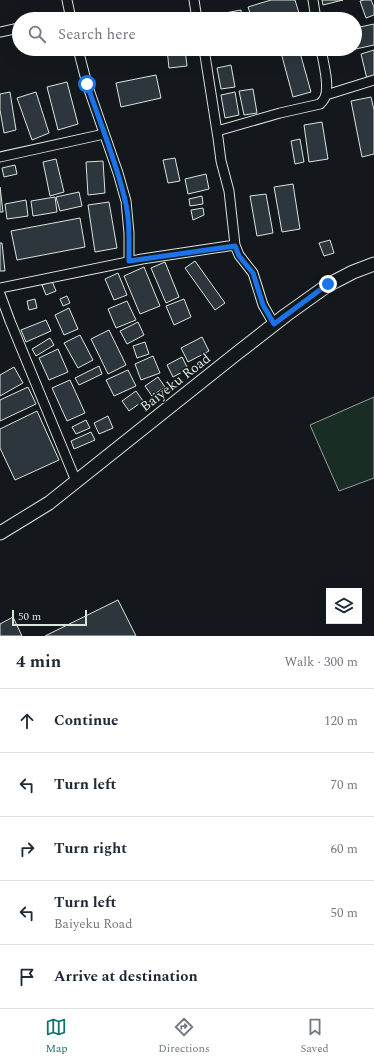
<!DOCTYPE html>
<meta charset="utf-8">
<style>
body{margin:0;font-family:Spectral,serif;background:#f2f2f3;color:#1f2937}
.controls{position:absolute;right:12px;bottom:12px;display:grid;overflow:hidden;border-radius:0px;box-shadow:0 4px 16px #0002}
.controls button{width:36px;height:36px;display:grid;place-items:center;padding:0;border:0;border-bottom:1px solid #e0e1e3;background:#fff;color:#1f2937;font:20px sans-serif}
.scale{position:absolute;left:12px;bottom:10px;width:75px;box-sizing:border-box;padding-left:4px;border:2px solid #d8e6dc;border-top:0;font-size:11px;line-height:14px;white-space:nowrap;color:#d8e6dc;-webkit-text-stroke:3px #14181c;paint-order:stroke}
.stop{position:absolute;width:12px;height:12px;margin:-9px;border:3px solid #1a73e8;border-radius:50%;background:#fff}
.stop.end{background:#1a73e8;border-color:#fff;box-shadow:0 1px 4px #0008}
.list{margin:0;padding:0;list-style:none}
h2{display:flex;justify-content:space-between;align-items:center;height:52px;margin:0;padding:0 16px;font-size:17px}
h2 small{font-size:13px;font-weight:400;color:#747a83}
.list li{display:grid;grid-template-columns:26px 1fr auto;gap:12px;align-items:center;box-sizing:border-box;height:64px;padding:0 16px;border-top:1px solid #e0e1e3}
.list b{display:block;font-size:15px;white-space:nowrap}
.list p{margin:0;font-size:13px;white-space:nowrap;color:#747a83}
.list em{font-size:13px;font-style:normal;color:#747a83}
.icon{flex:none;width:22px;height:22px;fill:none;stroke:currentColor;stroke-width:2;stroke-linecap:round;stroke-linejoin:round}
.map{position:relative;flex:none;width:374px;height:636px;overflow:hidden}
.search{position:absolute;background:#fff;box-shadow:0 4px 16px #0002;left:12px;right:12px;top:12px;height:44px;display:flex;align-items:center;gap:10px;box-sizing:border-box;padding:0 14px;border-radius:22px;color:#747a83;font-size:15px}
.sheet{height:372px;background:#fff}
nav{display:flex;justify-content:space-around;align-items:center;box-sizing:border-box;height:56px;border-top:1px solid #e0e1e3;background:#fff;font-size:11px;color:#747a83}
nav a{display:grid;justify-items:center;gap:2px}
nav .on{color:#0f766e}
.map>svg:first-child{display:block}
.green{fill:#1a2d24;stroke:#939e99}
.building{fill:#2c363c;stroke:#d8e6dc}
.lines{fill:none;stroke-linecap:round;stroke-linejoin:round}
.street-casing{stroke:#d8e6dc;stroke-width:11}
.secondary-casing{stroke:#d8e6dc;stroke-width:15}
.street{stroke:#14181c;stroke-width:9}
.secondary{stroke:#14181c;stroke-width:13}
.route{stroke:#1a73e8;stroke-width:5}
.labels{text-anchor:middle;stroke-width:3;stroke-linejoin:round;paint-order:stroke}
.street-label{font-size:14px;fill:#d8e6dc;stroke:#14181c}
</style>
<div class="map">
<svg width="374" height="636" viewBox="0 0 374 636">
<rect width="100%" height="100%" fill="#14181c"/>
<path class="green" d="M374,397V478L339,491L310,425Z"/>
<path class="building" d="M271,0H295L299,13L280,19H252L248,7Z
M322,0H343L323,5Z
M364,0H371L374,7V15L366,18L360,1Z
M241,10L242,19H226L225,13Z
M374,24V45L351,50V49H355V28Z
M167,49H185L187,66L169,68Z
M280,49H299L311,92L293,97Z
M374,50V78L367,79L361,54Z
M231,65L235,87L221,89L217,68Z
M156,75L161,98L121,107L116,83Z
M67,82L78,124L58,130L47,87Z
M253,89L257,113L244,115L239,91Z
M10,92L16,130L4,133L0,110V94Z
M36,92L49,133L32,140L17,98Z
M235,92L239,115L225,118L221,95Z
M371,97L374,110V154L362,157L351,101Z
M322,122L328,159L309,162L304,125Z
M300,139L304,162L295,164L291,141Z
M175,158L180,181L168,183L163,160Z
M56,159L64,192L50,196L43,162Z
M103,161L105,193L88,195L86,162Z
M15,165L17,174L4,177L2,168Z
M206,174L209,189L188,194L185,179Z
M293,184L300,229L282,232L274,187Z
M0,187L3,212H0Z
M79,192L82,206L60,211L56,197Z
M266,194L273,233L257,236L250,196Z
M202,196L203,204L190,206L189,199Z
M55,197L57,212L33,216L31,201Z
M26,200L28,216L7,219L5,204Z
M109,202L117,248L95,252L88,205Z
M203,208L204,215L193,220L191,210Z
M80,218L85,247L17,260L11,231Z
M330,240L334,253L324,256L319,243Z
M0,243H2L5,271H0Z
M195,261L225,303L215,310L185,268Z
M165,262L179,297L166,303L151,268Z
M144,267L160,306L140,314L124,276Z
M118,273L127,295L114,300L105,279Z
M52,281L56,291L46,295L42,285Z
M67,296L70,303L63,306L60,299Z
M35,299L37,308L29,310L27,301Z
M184,299L191,317L174,325L166,306Z
M127,301L136,320L116,328L108,309Z
M69,308L78,329L64,335L55,315Z
M46,320L51,331L26,342L21,330Z
M138,322L144,335L127,344L120,331Z
M109,330L126,365L108,374L91,339Z
M80,335L93,360L78,368L64,343Z
M202,337L209,351L188,362L181,348Z
M50,338L54,345L36,356L32,349Z
M145,342L149,354L137,358L133,346Z
M58,349L68,372L49,380L39,358Z
M153,356L160,373L141,380L135,364Z
M182,357L188,369L173,377L167,365Z
M99,366L102,374L79,385L75,378Z
M14,367L23,383L0,396V375Z
M128,370L136,386L114,396L106,380Z
M158,377L165,387L152,396L145,386Z
M70,380L85,413L67,421L52,388Z
M28,387L36,404L0,421V400Z
M136,391L143,401L129,411L122,401Z
M37,411L59,460L15,480L0,448V429Z
M108,416L113,428L99,434L94,423Z
M86,420L90,428L76,434L72,427Z
M91,432L95,440L74,449L71,441Z
M118,600L136,636H45Z
M13,617L22,636H0V624Z"/>
<g class="lines">
<defs>
<path id="street" d="M67,0L71,19
M194,0L197,19
M313,0L316,19
M0,32L19,28
M78,49L87,84L118,173L126,201L129,233V261
M204,49L218,138L221,161L229,191L235,245L239,255L253,273L263,305L274,324
M326,95L374,80
M217,131L280,113L320,104C322,102 324,100 325,97C330,85 323,62 321,49
M0,157L104,134
M0,288L142,259L235,245
M0,294L10,321L76,481"/>
<path id="secondary" d="M0,533L49,503L236,354L286,315L328,285L353,272L374,264"/>
</defs>
<use href="#street" class="street-casing"/>
<use href="#secondary" class="secondary-casing"/>
<use href="#street" class="street"/>
<use href="#secondary" class="secondary"/>
</g>
<g class="lines">
<path class="route" d="M87,84C100,123 116,161 125,200C130,220 129,241 129,261L235,246L239,256L253,273L263,305L274,324L328,284"/>
</g>
<g class="labels">
<g class="street-label">
<text transform="translate(175 382) rotate(-38)" y="5">Baiyeku Road</text>
</g>
</g>
</svg>
<div class="controls">
<button><svg class="icon" aria-label="layers" viewBox="0 0 24 24"><path d="M12 4l9 5-9 5-9-5zM3 14l9 5 9-5"/></svg></button>
</div>
<div class="scale">50 m</div>
<div class="stop" style="left:87px;top:84px"></div>
<div class="stop end" style="left:328px;top:284px"></div>
<div class="search"><svg class="icon" aria-label="search" viewBox="0 0 24 24"><circle cx="10" cy="10" r="6"/><path d="M15 15l6 6"/></svg>Search here</div>
</div>
<section class="sheet">
<h2>4 min<small>Walk · 300 m</small></h2>
<ul class="list">
<li><svg class="icon" aria-label="ahead" viewBox="0 0 24 24"><path d="M12 20V5M6 11l6-6 6 6"/></svg><div><b>Continue</b></div><em>120 m</em></li>
<li><svg class="icon" aria-label="left" viewBox="0 0 24 24"><path d="M17 20v-9H6M10 6l-5 5 5 5"/></svg><div><b>Turn left</b></div><em>70 m</em></li>
<li><svg class="icon" aria-label="right" viewBox="0 0 24 24"><path d="M7 20v-9h11M14 6l5 5-5 5"/></svg><div><b>Turn right</b></div><em>60 m</em></li>
<li><svg class="icon" aria-label="left" viewBox="0 0 24 24"><path d="M17 20v-9H6M10 6l-5 5 5 5"/></svg><div><b>Turn left</b><p>Baiyeku Road</p></div><em>50 m</em></li>
<li><svg class="icon" aria-label="arrive" viewBox="0 0 24 24"><path d="M6 21V4h12l-3 4 3 4H6"/></svg><div><b>Arrive at destination</b></div></li>
</ul>
</section>
<nav>
<a class="on"><svg class="icon" aria-label="map" viewBox="0 0 24 24"><path d="M3 6l6-2 6 2 6-2v14l-6 2-6-2-6 2zM9 4v14M15 6v14"/></svg>Map</a>
<a><svg class="icon" aria-label="directions" viewBox="0 0 24 24"><path d="M12 3l9 9-9 9-9-9zM9 14v-3h6M13 9l2 2-2 2"/></svg>Directions</a>
<a><svg class="icon" aria-label="saved" viewBox="0 0 24 24"><path d="M7 4h10v16l-5-4-5 4z"/></svg>Saved</a>
</nav>
